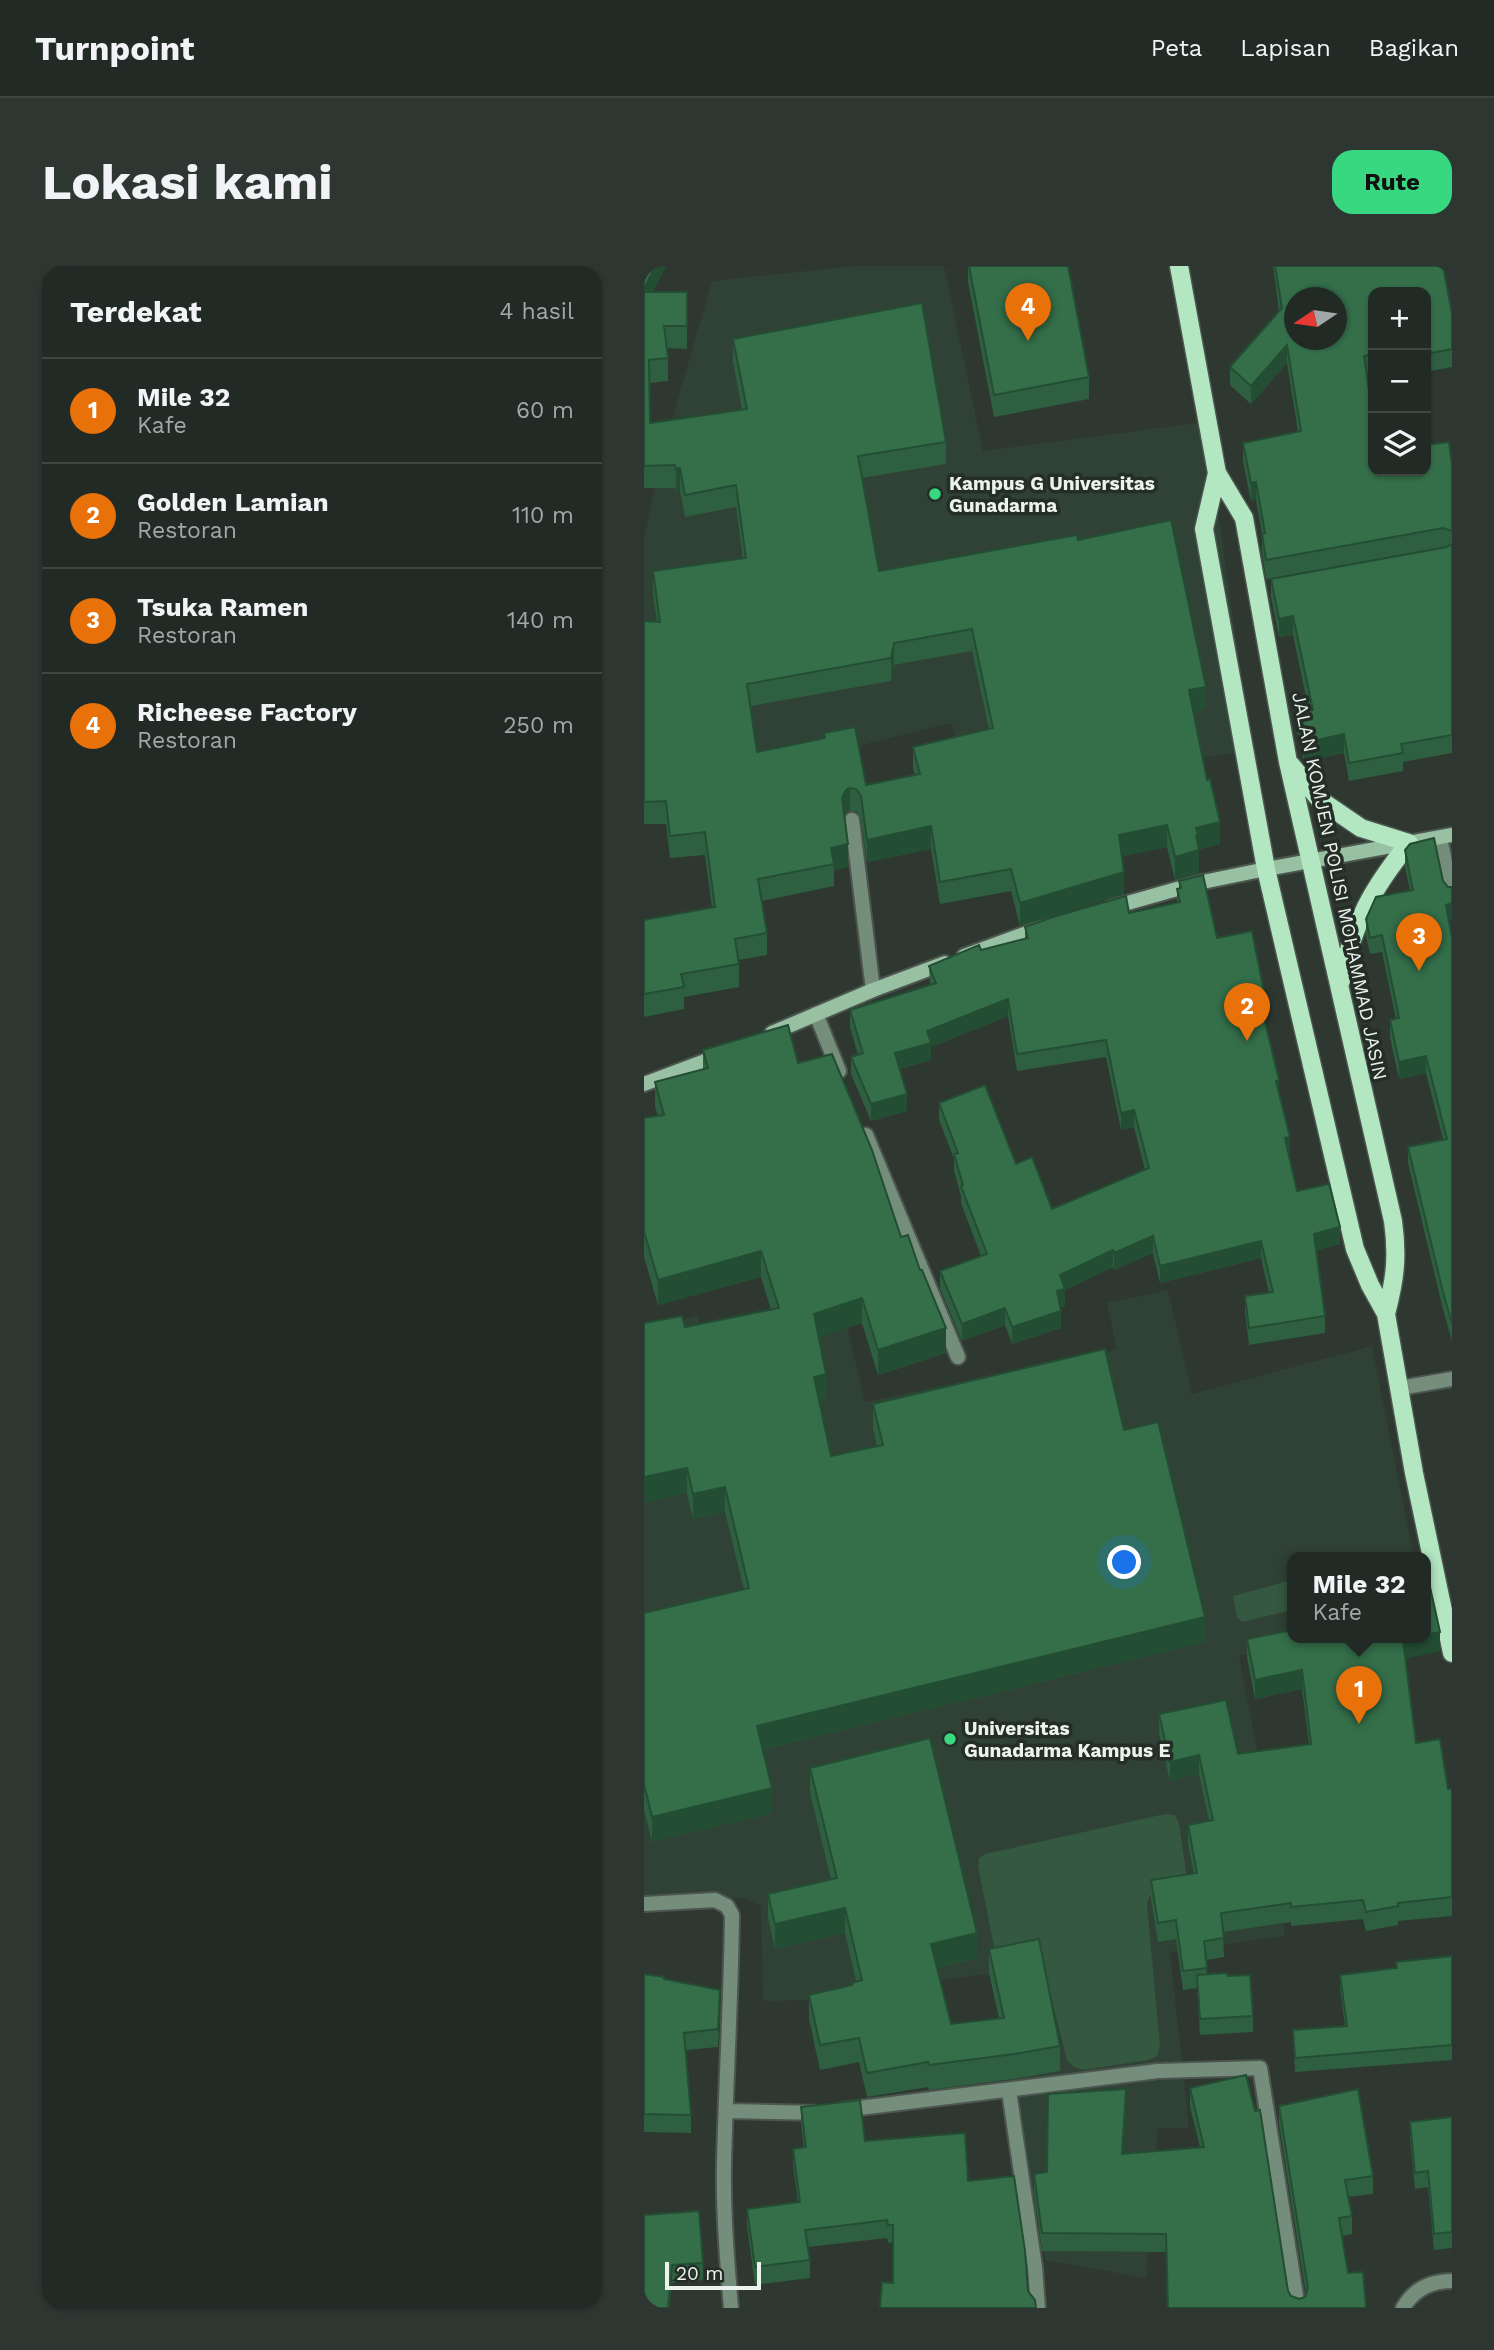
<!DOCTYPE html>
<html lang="id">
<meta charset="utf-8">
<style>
body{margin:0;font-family:"Work Sans",sans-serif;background:#2e3632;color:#f1f3f6}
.controls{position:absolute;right:21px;top:21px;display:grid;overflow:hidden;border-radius:14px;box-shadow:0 2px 5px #0004}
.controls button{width:63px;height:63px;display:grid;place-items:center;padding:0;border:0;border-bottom:2px solid #3f4642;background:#222a25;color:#f1f3f6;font:35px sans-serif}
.compass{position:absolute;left:640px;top:21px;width:63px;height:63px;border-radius:50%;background:#222a25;box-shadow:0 2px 5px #0004;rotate:257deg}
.scale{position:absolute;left:21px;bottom:18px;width:96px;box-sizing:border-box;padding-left:7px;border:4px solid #ecf3ee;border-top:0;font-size:19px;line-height:24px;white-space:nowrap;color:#ecf3ee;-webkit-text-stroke:5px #242e27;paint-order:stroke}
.you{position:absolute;left:481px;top:1297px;width:24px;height:24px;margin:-18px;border:5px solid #fff;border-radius:50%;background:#1a73e8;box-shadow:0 0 0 10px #1a73e833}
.badge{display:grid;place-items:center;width:46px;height:46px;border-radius:50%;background:#37d880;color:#fff;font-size:23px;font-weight:700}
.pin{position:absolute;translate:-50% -58px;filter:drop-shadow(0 2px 4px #0008)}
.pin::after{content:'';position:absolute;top:37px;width:24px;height:21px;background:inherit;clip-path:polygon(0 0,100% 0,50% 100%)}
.popup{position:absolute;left:643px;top:1286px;width:144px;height:91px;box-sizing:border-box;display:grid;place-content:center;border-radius:14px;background:#222a25;filter:drop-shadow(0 2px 5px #0005);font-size:23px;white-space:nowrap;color:#a2a7a7}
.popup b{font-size:26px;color:#f1f3f6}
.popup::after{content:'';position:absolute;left:50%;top:100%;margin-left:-14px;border:14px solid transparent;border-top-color:#222a25}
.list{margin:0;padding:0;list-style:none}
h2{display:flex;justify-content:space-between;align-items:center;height:91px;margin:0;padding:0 28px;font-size:30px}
h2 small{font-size:23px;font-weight:400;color:#a2a7a7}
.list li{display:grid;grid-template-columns:46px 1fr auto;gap:21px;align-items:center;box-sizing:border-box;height:105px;padding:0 28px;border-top:2px solid #3f4642}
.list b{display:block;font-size:26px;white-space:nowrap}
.list p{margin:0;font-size:23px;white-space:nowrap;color:#a2a7a7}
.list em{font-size:23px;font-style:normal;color:#a2a7a7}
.icon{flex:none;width:38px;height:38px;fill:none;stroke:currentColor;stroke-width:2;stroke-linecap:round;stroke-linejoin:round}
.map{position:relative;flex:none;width:808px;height:2042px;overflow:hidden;border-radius:21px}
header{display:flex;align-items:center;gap:42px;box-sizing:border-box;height:98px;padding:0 35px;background:#222a25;border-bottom:2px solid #3f4642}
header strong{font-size:33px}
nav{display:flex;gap:38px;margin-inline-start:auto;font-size:24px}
.intro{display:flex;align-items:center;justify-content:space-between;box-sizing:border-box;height:168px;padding:0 42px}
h1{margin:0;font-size:49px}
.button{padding:18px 32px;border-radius:21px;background:#37d880;color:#111;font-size:24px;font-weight:700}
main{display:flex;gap:42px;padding:0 42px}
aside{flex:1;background:#222a25;border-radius:21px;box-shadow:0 2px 5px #0004}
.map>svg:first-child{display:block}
.built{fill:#304135}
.park{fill:#345840}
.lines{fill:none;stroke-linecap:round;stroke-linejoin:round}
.street-casing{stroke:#4c564f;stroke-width:18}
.secondary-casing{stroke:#4c564f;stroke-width:18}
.primary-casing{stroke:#4c564f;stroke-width:21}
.street{stroke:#758e7c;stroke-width:14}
.secondary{stroke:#98c0a3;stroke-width:14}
.primary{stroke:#b2e7c2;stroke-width:18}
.wall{fill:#2d5f40;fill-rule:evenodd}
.shaded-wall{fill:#244e34}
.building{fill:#346f4a;stroke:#244e34;stroke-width:2;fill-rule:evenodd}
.poi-dot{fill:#37d880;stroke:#242e27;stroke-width:2.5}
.labels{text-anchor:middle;stroke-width:7;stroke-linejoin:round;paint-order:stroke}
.poi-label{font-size:19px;font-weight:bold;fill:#ecf3ee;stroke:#242e27;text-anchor:start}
.street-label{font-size:19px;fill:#ecf3ee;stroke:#242e27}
</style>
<header>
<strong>Turnpoint</strong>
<nav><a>Peta</a><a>Lapisan</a><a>Bagikan</a></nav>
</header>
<div class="intro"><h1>Lokasi kami</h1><a class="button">Rute</a></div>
<main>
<aside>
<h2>Terdekat<small>4 hasil</small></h2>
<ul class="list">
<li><span class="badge" style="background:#e8710a">1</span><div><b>Mile 32</b><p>Kafe</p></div><em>60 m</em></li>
<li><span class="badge" style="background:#e8710a">2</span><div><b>Golden Lamian</b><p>Restoran</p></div><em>110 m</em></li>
<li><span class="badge" style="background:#e8710a">3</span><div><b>Tsuka Ramen</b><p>Restoran</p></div><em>140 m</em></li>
<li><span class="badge" style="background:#e8710a">4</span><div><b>Richeese Factory</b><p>Restoran</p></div><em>250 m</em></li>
</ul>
</aside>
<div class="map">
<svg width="808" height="2042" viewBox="0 0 808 2042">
<rect width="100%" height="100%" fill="#2e3831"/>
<path class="built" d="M212,0H300L339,185L561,156L608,484L332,529L307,457L85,512L0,463V271L20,182L68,15Z
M524,1024L548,1128L728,1080L770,1292H648V1372H675L595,1390L627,1556L641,1670L526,1686L545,1862H514L502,2012L401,1994L368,1814L345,1708L258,1719L196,1734L119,1735L117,1640L100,1632L0,1634V1067L54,1049L56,1059L196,1030L221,1136L473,1084L463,1037Z"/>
<path class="park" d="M648,1314V1344L598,1356L593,1352L589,1330Z
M521,1548L531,1549L535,1557L543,1614L505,1631L503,1639L516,1780L513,1790L504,1794L439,1804L430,1801L423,1794L399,1700L352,1691L334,1600L335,1592L341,1588Z"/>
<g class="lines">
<defs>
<path id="street" d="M208,554L229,724
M796,572L808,629
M172,748L195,805
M222,869L314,1091
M756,1122L808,1113
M0,1638L71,1634L83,1640L88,1649C87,1732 82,1814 80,1897C79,1945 83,1994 87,2042
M365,1825L391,2001L394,2042
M199,1844L514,1805L616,1802L654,2042
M83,1845L176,1847
M759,2042C770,2023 787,2015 808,2015"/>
<path id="secondary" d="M466,642L554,617L622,603L808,569
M320,690L399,661
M128,767L229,724L301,697
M0,818L77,789"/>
<path id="primary" d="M535,0L573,207L600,252L644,496L749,955C754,991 751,1014 742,1048
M573,207L560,263L622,603L711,983L726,1019L742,1048L770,1207L808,1387
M647,499L676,534L717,562L765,577C728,623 709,657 697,715"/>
</defs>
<use href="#street" class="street-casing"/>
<use href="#secondary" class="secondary-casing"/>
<use href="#primary" class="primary-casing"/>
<use href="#street" class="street"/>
<use href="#secondary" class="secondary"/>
<use href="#primary" class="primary"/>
</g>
<path class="wall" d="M0,0L9,26H43V83L23,82L24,92V115L5,117L6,157L98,144L89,96V73L302,176V198L218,212L235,305L434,274L562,443L549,446L576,578L555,583V607L531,614L523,581L478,590L480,628L376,660L367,625L296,638L287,583L223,596L217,552L212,545H206L202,547L201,549L204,601L190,604V620L118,635L123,667V689L95,694V721L40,731V743L0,751V654L68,642L61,589L26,592L22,558H0V355L13,356L9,328V305L99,293L92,241L41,251L36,224L32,225L31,222H0ZM328,385L345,463L269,481V503L271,509L222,519L180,467V472L113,486L107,440L247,415L250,399Z
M324,0H424L445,111V133L350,151L324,16Z
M629,0H808V4L800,6L808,48V101L787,105L785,96L782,97V26H729V106L723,108L729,205L808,200V487L759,496V505L705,515L700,487L660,495L653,465V447L665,445L649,369L635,371L627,331V313L802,281H799L622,313L618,286V267L612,234L607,235L599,195V177L654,166L643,97L607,138L586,119V101L635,45Z
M761,584L805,655L808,672V1075L799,1043L764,897V881L799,873L782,807L755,813L746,771V754L752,753L738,686L726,688L722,670V653L766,624L761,601Z
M535,615L573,672L620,726V743H618L635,829L645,888L653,925L696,978L672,984L681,1050V1067L605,1079L601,1047V1030L625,1027L617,992L516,1017L509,987L470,1004L469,1001L421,1024V1040L416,1042L417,1062L368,1078L361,1059L318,1075L296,1022V1005L337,990L317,937V930L310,905V893L295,854V837L372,898L408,943L501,904L490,861L477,864L462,791L373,805L364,750L287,781V794L256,803L263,845L227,855L207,808V791L214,789L206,761V744L286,719L285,700L337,684L381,673V661L485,647L533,637V623L535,622Z
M59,784L154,797L257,971L302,1087L234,1109L218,1057L175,1071L182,1133L175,1135L187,1190L233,1180L229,1163V1138L480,1164L561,1376L118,1484L128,1547L8,1576L0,1543V1347L100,1324L81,1246L49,1253L43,1227L41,1061L127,1044L117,1011L14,1039L0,991V852L14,850L11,841V816L59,804Z
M603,1373L796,1385L761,1392L772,1477L804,1523H808V1650L754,1655V1659L722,1665L719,1653L647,1660V1656L579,1666L580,1691L562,1694L563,1709L584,1710L609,1750V1766L556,1769L553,1722L539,1724L532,1673L514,1676L507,1633V1614L550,1608L544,1578V1559L565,1555L555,1508L526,1515L515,1467V1448L594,1488L665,1478L658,1423L611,1433L603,1392Z
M166,1502L333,1692L293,1702L307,1758L355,1752L345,1707V1683L416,1780V1805L370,1813L285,1824L284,1821L223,1831L215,1796L176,1804L165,1753V1729L208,1719V1717L212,1715L201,1667L131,1683L124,1652V1628L187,1613L166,1527Z
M808,1690V1794L651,1806L649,1764L701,1760L696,1723V1709L752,1702Z
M0,1708L20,1713L76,1742L74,1781L42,1784L47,1849V1867L0,1866Z
M546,1822L647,2030L655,2033L661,2031L662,2028L635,1858V1840L729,1910V1928L704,1931L708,1950V1968L698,1970L704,2007L722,2042H523L522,1986L398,1985L390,1926V1908L403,1906L482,1841L479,1888L556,1881L546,1841Z
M157,1841L221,1875L321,1867L249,2017V1976L244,1977L243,1972L164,1981L166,1994V2012L111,2019L103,1960V1943L154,1936L149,1900V1883L160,1882L157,1858Z
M808,1851V1982L790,1984L784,1921L771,1923L766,1872V1856Z
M0,1949L59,1997V2014L28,2017Z"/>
<path class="shaded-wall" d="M11,0H22L0,45V23Z
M797,0H808V4L797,7Z
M643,79V97L607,138V120Z
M36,202V224L32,225V203Z
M612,216V234L607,235V217Z
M649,350V369L635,371V353Z
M250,377V399L247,415V392Z
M562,421V443L545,447V424Z
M700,468V487L660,495V477Z
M206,522V545L202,547L198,554V532L202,524Z
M576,556V578L554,584H555V607L531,614V591L552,562Z
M523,559V581L475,591V569Z
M287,560V583L223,596V574Z
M204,578V601L190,604L187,582Z
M480,606V628L376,660V637Z
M808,637V654L802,656V639Z
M364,733V750L287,781V794L251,804V787L283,765Z
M782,790V807L755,813V796Z
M635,814V831L632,815Z
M263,828V845L227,855V838Z
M490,844V861L477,864V847Z
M646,871V888L641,889V872Z
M696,961V978L670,985V968Z
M509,970V987L470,1004V987Z
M617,975V992L516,1017V1000Z
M469,984V1001L421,1024V1040L413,1042V1025L416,1009Z
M117,985V1011L14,1039V1014Z
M218,1032V1057L170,1073V1048Z
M361,1042V1059L318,1075V1058Z
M417,1045V1062L368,1078V1061Z
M302,1062V1087L234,1109V1084Z
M182,1108V1133L170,1136V1111Z
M43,1202V1227L0,1237V1211Z
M81,1221V1246L49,1253V1228Z
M561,1351V1376L113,1485V1460Z
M796,1366V1385L759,1393V1374L767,1372H781V1369Z
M658,1404V1423L611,1433V1414Z
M555,1489V1508L526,1515V1496Z
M128,1522V1547L8,1576V1551Z
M201,1642V1667L131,1683V1658Z
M333,1667V1692L287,1703V1678Z
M76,1724V1742L74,1781V1763Z
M482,1823V1841L478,1906V1888Z
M28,1999V2017L26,2042H24Z"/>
<path class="building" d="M0,0H11L0,23Z
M325,0H424L445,111L350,129Z
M631,0H799L808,48V83L787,87L785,78L782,79V26H729V88L720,90L729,151V205H782V179L805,176L808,200V265L799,262L622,294L618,268L621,267L612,216L607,217L599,177L657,165L643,79L607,120L586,101L638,42ZM650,32H692V74H650Z
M0,26H43V60H20L24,92L5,94L6,157L103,143L89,73L278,37L302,176L214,190L235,305L433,269L434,274L527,254L562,421L545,424L563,514L566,513L576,556L552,562L554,570H552L555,584L531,591L523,559L475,569L480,606L376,637L367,603L296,616L287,560L223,574L217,530L212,523L206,522L202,524L198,532L204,578L187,582L190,598L114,613L123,667L91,673L95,698L37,708L40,721L0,728V654L71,641L61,566L26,570L22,535L0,536V355L16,356L9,305L102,292L92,219L41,229L36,202L32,203L31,199L0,200ZM328,363L349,462L269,481L276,508L222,519L211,461L180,467L181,472L113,486L103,418L247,392L250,377Z
M808,278V469L757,478L759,487L705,497L700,468L660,477L653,447L669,444L649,350L635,353L627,313L803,281Z
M790,572L799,615L804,621H808V637L802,639L808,672V1058L799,1026L764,881L803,873L782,790L755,796L746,754L755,752L738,669L726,672L722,653L732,631L769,624L761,584L766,578Z
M559,609L573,672L608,665L620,726L614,727L635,814L632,815L646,871L641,872L653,925L685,918L696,961L670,968L681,1050L605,1062L601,1030L629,1026L617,975L516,1000L509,970L470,987L469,984L416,1009L421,1023L413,1025L417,1045L368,1061L361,1042L318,1058L296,1005L343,988L317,920L319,919L310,888L314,887L295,837L341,819L372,898L388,891L408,943L505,902L490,844L477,847L462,774L373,788L364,733L283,765L287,777L251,787L263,828L227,838L207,791L219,787L206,744L292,717L285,700L335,679L337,684L384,672L381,661L409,651L482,630L485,647L536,636L533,623L537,622L535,615Z
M144,759L154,797L188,788L228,884L257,971L264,969L276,1004H278L302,1062L234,1084L218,1032L170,1048L182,1108L170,1111L187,1190L239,1179L229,1138L461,1083L480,1164L514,1156L561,1351L113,1460L128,1522L8,1551L0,1518V1347L105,1322L81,1221L49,1228L43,1202L0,1211V1057L38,1050L41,1061L135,1042L117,985L14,1014L0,965V852L20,849L11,816L64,802L59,784Z
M786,1321L796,1366L781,1369V1322Z
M648,1364V1372H767L759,1374L772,1477L796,1473L804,1523H808V1631L754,1637V1640L722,1646L719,1634L647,1641V1637L577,1647L580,1672L560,1675L563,1702L539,1705L532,1654L514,1657L507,1614L553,1607L544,1559L569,1554L555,1489L526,1496L515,1448L582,1434L594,1488L667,1478L658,1404L611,1414L603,1373Z
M286,1472L333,1667L287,1678L307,1758L360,1752L345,1683L395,1673L416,1780L370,1788L285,1799L284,1796L223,1807L215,1772L176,1779L165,1729L208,1719V1717L218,1714L201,1642L131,1658L124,1628L193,1612L166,1502Z
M808,1690V1779L651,1792L649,1764L703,1760L696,1709L753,1702L752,1696Z
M583,1707L584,1710L606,1709L609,1750L556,1753L553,1709Z
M0,1708L20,1711V1713L76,1724L74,1763L40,1767L47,1849L0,1848Z
M602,1809L611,1845L616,1844L644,2025L647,2030L655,2033L661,2031L664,2022L635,1840L714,1823L729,1910L701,1914L708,1950L695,1952L704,2007L719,2006L722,2042H524L522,1968L398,1967L390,1908L403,1906L404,1828L482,1823L478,1888L560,1881L546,1822Z
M216,1834L221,1875L321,1867L324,1915L370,1910L381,1985L384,2025L391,2034L392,2042H236L238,2016L249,2017V1959H244L243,1954L161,1964L166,1994L111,2001L103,1943L156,1936L149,1883L162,1881L157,1841Z
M808,1851V1966L790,1968L784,1905L771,1907L766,1856Z
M55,1945L59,1997L28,1999L24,2042H0V1949Z"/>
<g class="poi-dot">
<circle cx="291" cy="228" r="7"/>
<circle cx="306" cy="1473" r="7"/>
</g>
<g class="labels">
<g class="poi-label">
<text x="305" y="224">Kampus G Universitas<tspan x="305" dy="22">Gunadarma</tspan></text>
<text x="320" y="1469">Universitas<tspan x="320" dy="22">Gunadarma Kampus E</tspan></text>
</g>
<g class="street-label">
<text transform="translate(696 620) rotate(78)" y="7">JALAN KOMJEN POLISI MOHAMMAD JASIN</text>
</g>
</g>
</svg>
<div class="controls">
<button>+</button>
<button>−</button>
<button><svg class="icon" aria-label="layers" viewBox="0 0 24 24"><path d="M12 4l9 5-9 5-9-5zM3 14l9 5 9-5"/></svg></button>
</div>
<svg class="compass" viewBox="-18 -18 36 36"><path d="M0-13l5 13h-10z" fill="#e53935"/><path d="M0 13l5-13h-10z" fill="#a2a7a7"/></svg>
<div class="scale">20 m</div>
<div class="you"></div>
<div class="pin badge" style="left:715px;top:1458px;background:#e8710a">1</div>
<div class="popup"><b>Mile 32</b>Kafe</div>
<div class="pin badge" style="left:603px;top:775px;background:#e8710a">2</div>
<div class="pin badge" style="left:775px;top:705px;background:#e8710a">3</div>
<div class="pin badge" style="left:384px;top:75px;background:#e8710a">4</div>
</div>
</main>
